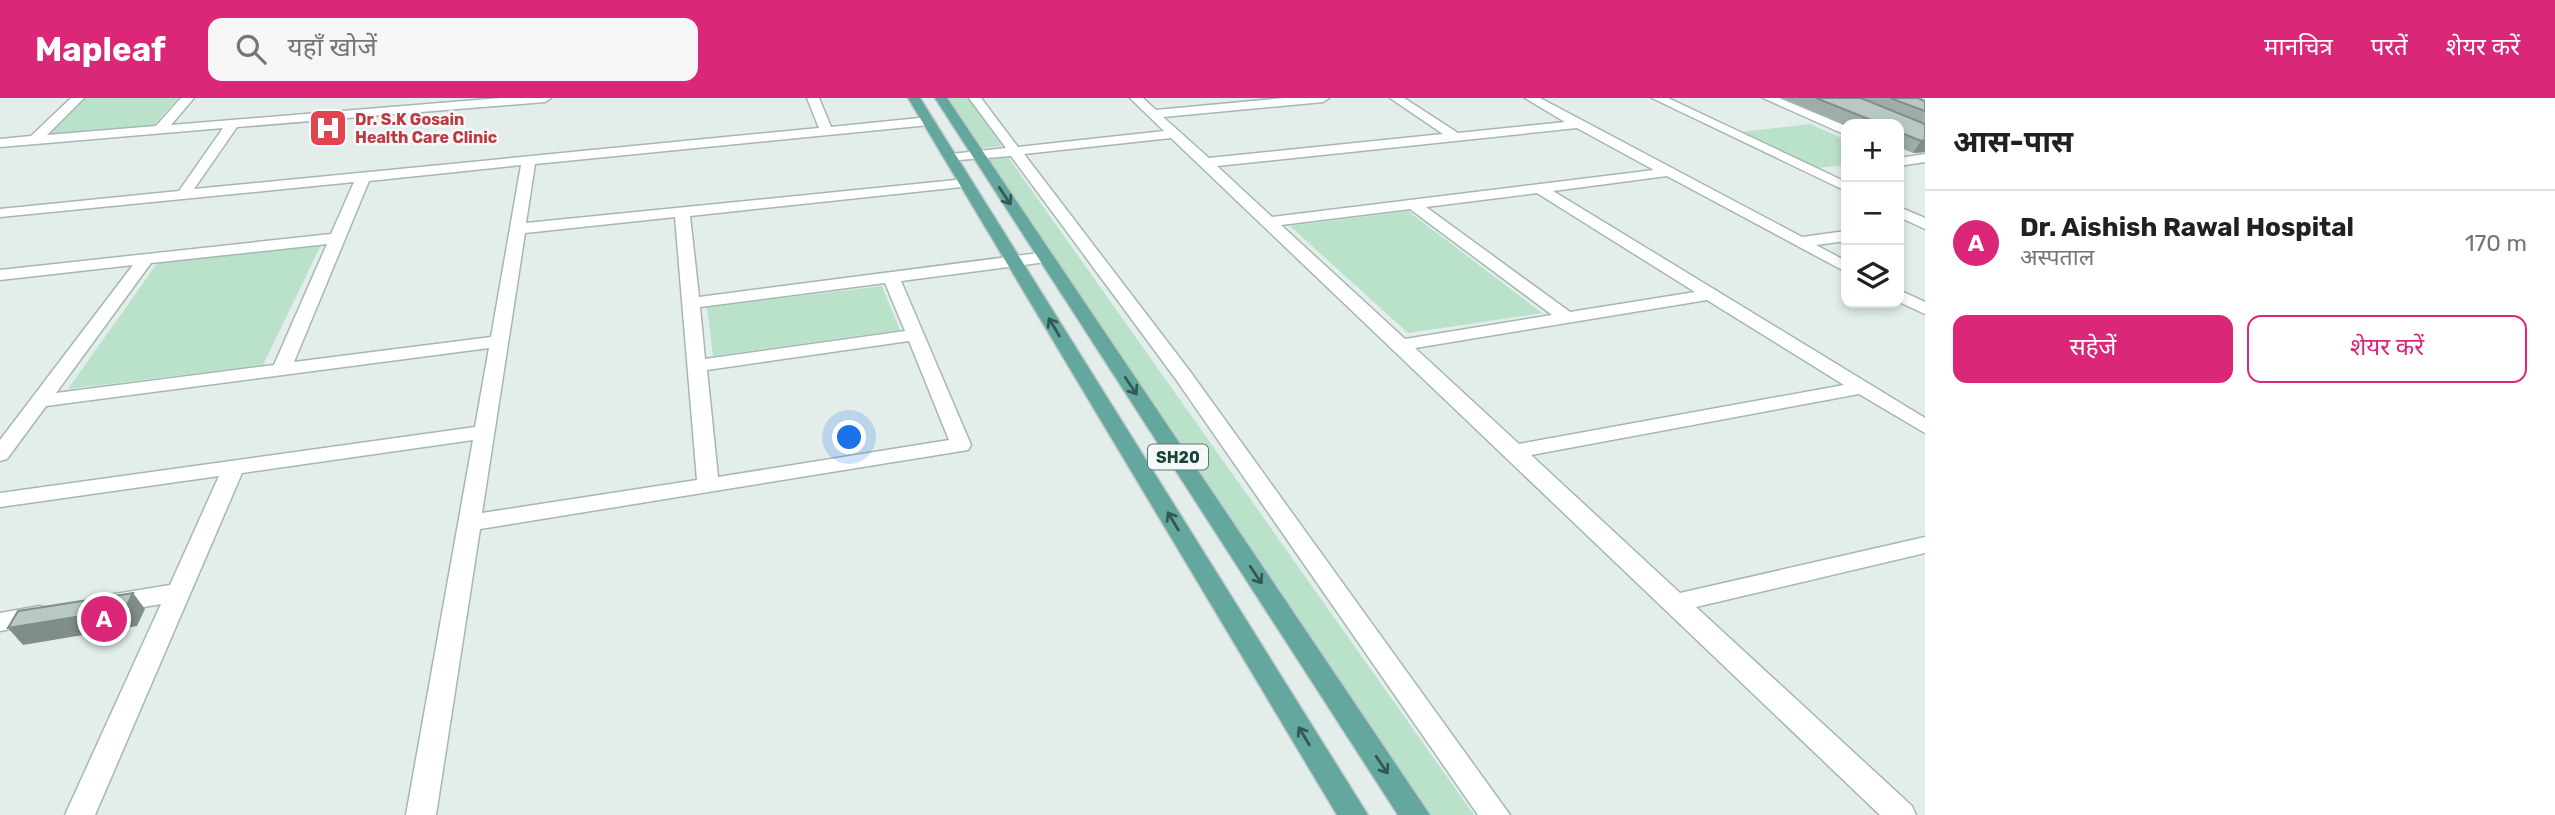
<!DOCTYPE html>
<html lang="hi">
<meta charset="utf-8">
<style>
body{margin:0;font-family:Rubik,"Noto Sans Devanagari",sans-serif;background:#f6f6f6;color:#202124}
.controls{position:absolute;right:21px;top:21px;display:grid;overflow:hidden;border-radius:14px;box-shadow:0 4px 10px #0003}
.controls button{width:63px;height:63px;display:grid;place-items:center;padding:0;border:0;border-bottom:2px solid #e0e0e0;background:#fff;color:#202124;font:35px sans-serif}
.you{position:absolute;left:850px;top:340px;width:24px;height:24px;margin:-18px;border:5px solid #fff;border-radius:50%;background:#1a73e8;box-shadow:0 0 0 10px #1a73e833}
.badge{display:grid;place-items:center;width:46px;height:46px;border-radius:50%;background:#db2777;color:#fff;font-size:23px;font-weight:700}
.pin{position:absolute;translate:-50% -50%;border:4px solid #fff;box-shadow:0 2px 7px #0006}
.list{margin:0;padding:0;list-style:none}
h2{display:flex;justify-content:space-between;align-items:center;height:91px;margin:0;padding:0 28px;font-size:30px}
h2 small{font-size:23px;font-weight:400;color:#757577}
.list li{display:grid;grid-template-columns:46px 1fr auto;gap:21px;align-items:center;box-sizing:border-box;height:105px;padding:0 28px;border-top:2px solid #e0e0e0}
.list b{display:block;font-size:26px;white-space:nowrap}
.list p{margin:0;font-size:23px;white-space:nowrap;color:#757577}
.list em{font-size:23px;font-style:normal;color:#757577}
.actions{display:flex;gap:14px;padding:21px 28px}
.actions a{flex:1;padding:16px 0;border:2px solid #db2777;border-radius:14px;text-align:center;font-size:24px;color:#db2777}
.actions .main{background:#db2777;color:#fff}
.icon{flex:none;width:38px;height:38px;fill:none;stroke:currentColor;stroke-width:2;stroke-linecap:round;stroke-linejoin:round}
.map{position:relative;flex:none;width:1925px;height:717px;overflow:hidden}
header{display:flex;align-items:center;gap:42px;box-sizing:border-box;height:98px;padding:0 35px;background:#db2777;color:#fff}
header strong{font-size:33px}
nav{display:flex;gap:38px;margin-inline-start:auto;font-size:24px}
.search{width:490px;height:63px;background:#f6f6f6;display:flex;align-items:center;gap:18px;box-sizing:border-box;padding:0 24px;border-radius:14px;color:#757577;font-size:26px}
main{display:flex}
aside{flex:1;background:#fff}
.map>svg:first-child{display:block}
.green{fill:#bae1c9}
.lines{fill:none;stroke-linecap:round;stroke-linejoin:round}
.minor-casing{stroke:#a5b7b2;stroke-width:3}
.primary-casing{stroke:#c1cac8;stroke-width:3}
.minor{fill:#fff;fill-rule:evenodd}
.primary{fill:#63a79e;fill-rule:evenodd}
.wall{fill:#9eada9}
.shaded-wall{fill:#818d89}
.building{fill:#b8c9c4;stroke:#818d89;stroke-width:2}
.oneway{stroke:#325a54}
.labels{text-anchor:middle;stroke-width:5;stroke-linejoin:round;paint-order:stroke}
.far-health-label{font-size:16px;font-weight:bold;fill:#be3a42;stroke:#f4faf8;text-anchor:start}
.shield{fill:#f4faf8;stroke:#607874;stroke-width:2}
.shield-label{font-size:16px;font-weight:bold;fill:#21413c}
</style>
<header>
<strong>Mapleaf</strong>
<div class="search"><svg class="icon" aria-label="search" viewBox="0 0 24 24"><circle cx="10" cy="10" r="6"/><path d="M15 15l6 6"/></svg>यहाँ खोजें</div>
<nav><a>मानचित्र</a><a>परतें</a><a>शेयर करें</a></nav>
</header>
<main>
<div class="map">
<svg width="1925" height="717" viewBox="0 0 1925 717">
<rect width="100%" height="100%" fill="#e3eeea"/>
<path class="green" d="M85,0H178L152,29L43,39Z
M947,0H968L1002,48L981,50Z
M1810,26L1846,42V67L1818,70L1741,34Z
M1008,59L1474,717H1426L988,61Z
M1408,113L1542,215L1408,235L1290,128Z
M321,147L263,267L68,291L158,164Z
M882,188L900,232L713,258L707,209Z"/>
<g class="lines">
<defs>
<path id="minor" d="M71,0H84L47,37L156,28L181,0H194L171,27L501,0H551L545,4L237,29L194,91L819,30L807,0H819L831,29L929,19L935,23L929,27L535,66L526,125L966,81L973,85L971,88L690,118L699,199L1046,154L1054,159L1046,164L901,183L971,347L968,352L480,431L436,717H406L473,342L242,375L95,717H65L161,506L109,515L100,512L97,506L100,500L109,497L170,487L219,378L0,409V395L475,329L489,250L46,308L7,361L0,363V342L133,167L0,182V172L331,136L354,84L0,119V111L179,93L223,30L0,49V41L31,38ZM521,67L491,239L294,264L369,83ZM675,119L697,382L482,415L525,135ZM327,146L274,267L56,295L151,165ZM885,185L905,233L705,261L700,209ZM909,243L949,342L718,379L707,272Z
M969,0H981L1018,49L1164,33L1130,0H1143L1156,12L1284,0H1329L1323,4L1163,19L1209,60L1443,36L1390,0H1404L1458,35L1565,24L1525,0H1540L1802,139L1846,133V143L1816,147L1846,163V174L1667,78L1553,93L1925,320V335L1859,296L1531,357L1680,495L1925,439V455L1696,509L1912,708L1916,717H1880L1171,40L1024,56L1189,272L1510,717H1478L1175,280L1011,58L946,63V57L951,56L1006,50ZM1577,30L1654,72L1272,119L1217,68ZM1537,95L1695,194L1570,214L1426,109ZM1410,111L1552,217L1405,241L1281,127ZM1707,202L1844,287L1519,346L1415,250Z
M1652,0H1668L1846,84V93Z
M1763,0H1779L1846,28V37Z
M1925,56V64L1899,68V60Z
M1899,109L1925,120V131L1899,119Z
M1899,192L1925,204V216L1899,204Z
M39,508L48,510L51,517L48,524L0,533V515Z"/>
<path id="primary" d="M908,0H920L1368,717H1337Z
M935,0H947L1430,717H1398Z"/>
</defs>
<use href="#minor" class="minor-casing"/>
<use href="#primary" class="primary-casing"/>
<use href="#minor" class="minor"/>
<use href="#primary" class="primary"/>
</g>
<path class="wall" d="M1782,0H1918L1925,3V54L1913,55L1899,49V26L1846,27Z"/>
<path class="shaded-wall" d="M1925,42V54L1913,55L1921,43Z
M133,495L145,511L137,528L23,547L8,530Z"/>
<path class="building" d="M1816,0H1861L1925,26V42L1921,43L1899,34V26H1881Z
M1890,0H1918L1925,3V13Z
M133,495L125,511L8,530L18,513Z"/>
<defs><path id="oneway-shaft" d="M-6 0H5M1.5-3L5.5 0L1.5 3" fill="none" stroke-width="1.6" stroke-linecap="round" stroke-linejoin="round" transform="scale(1.75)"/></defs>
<g class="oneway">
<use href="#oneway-shaft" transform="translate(1005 98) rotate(56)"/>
<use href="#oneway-shaft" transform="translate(1054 229) rotate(-121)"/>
<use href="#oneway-shaft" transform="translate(1131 288) rotate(56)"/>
<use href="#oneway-shaft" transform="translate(1173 423) rotate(-121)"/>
<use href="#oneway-shaft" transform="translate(1256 477) rotate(56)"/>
<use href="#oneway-shaft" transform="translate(1304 638) rotate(-121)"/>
<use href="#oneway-shaft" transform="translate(1382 667) rotate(56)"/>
</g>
<defs>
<symbol id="hospital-square" viewBox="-11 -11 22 22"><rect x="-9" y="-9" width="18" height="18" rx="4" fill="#e0444e" stroke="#f4faf8"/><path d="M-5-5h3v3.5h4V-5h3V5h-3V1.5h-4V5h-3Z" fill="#fff"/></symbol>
</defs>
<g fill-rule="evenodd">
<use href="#hospital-square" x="306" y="8" width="44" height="44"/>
</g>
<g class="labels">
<g class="far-health-label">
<text x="355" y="27">Dr. S.K Gosain<tspan x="355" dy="18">Health Care Clinic</tspan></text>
</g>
<rect class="shield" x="1148" y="346.5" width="60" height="25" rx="5"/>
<g class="shield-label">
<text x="1178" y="365">SH20</text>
</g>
</g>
</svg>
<div class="controls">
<button>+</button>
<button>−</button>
<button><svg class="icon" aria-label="layers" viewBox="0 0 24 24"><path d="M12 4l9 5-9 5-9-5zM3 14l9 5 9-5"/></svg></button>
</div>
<div class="you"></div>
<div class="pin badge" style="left:104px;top:521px">A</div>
</div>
<aside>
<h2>आस-पास<small></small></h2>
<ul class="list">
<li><span class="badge">A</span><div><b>Dr. Aishish Rawal Hospital</b><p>अस्पताल</p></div><em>170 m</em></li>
</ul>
<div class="actions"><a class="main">सहेजें</a><a>शेयर करें</a></div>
</aside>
</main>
